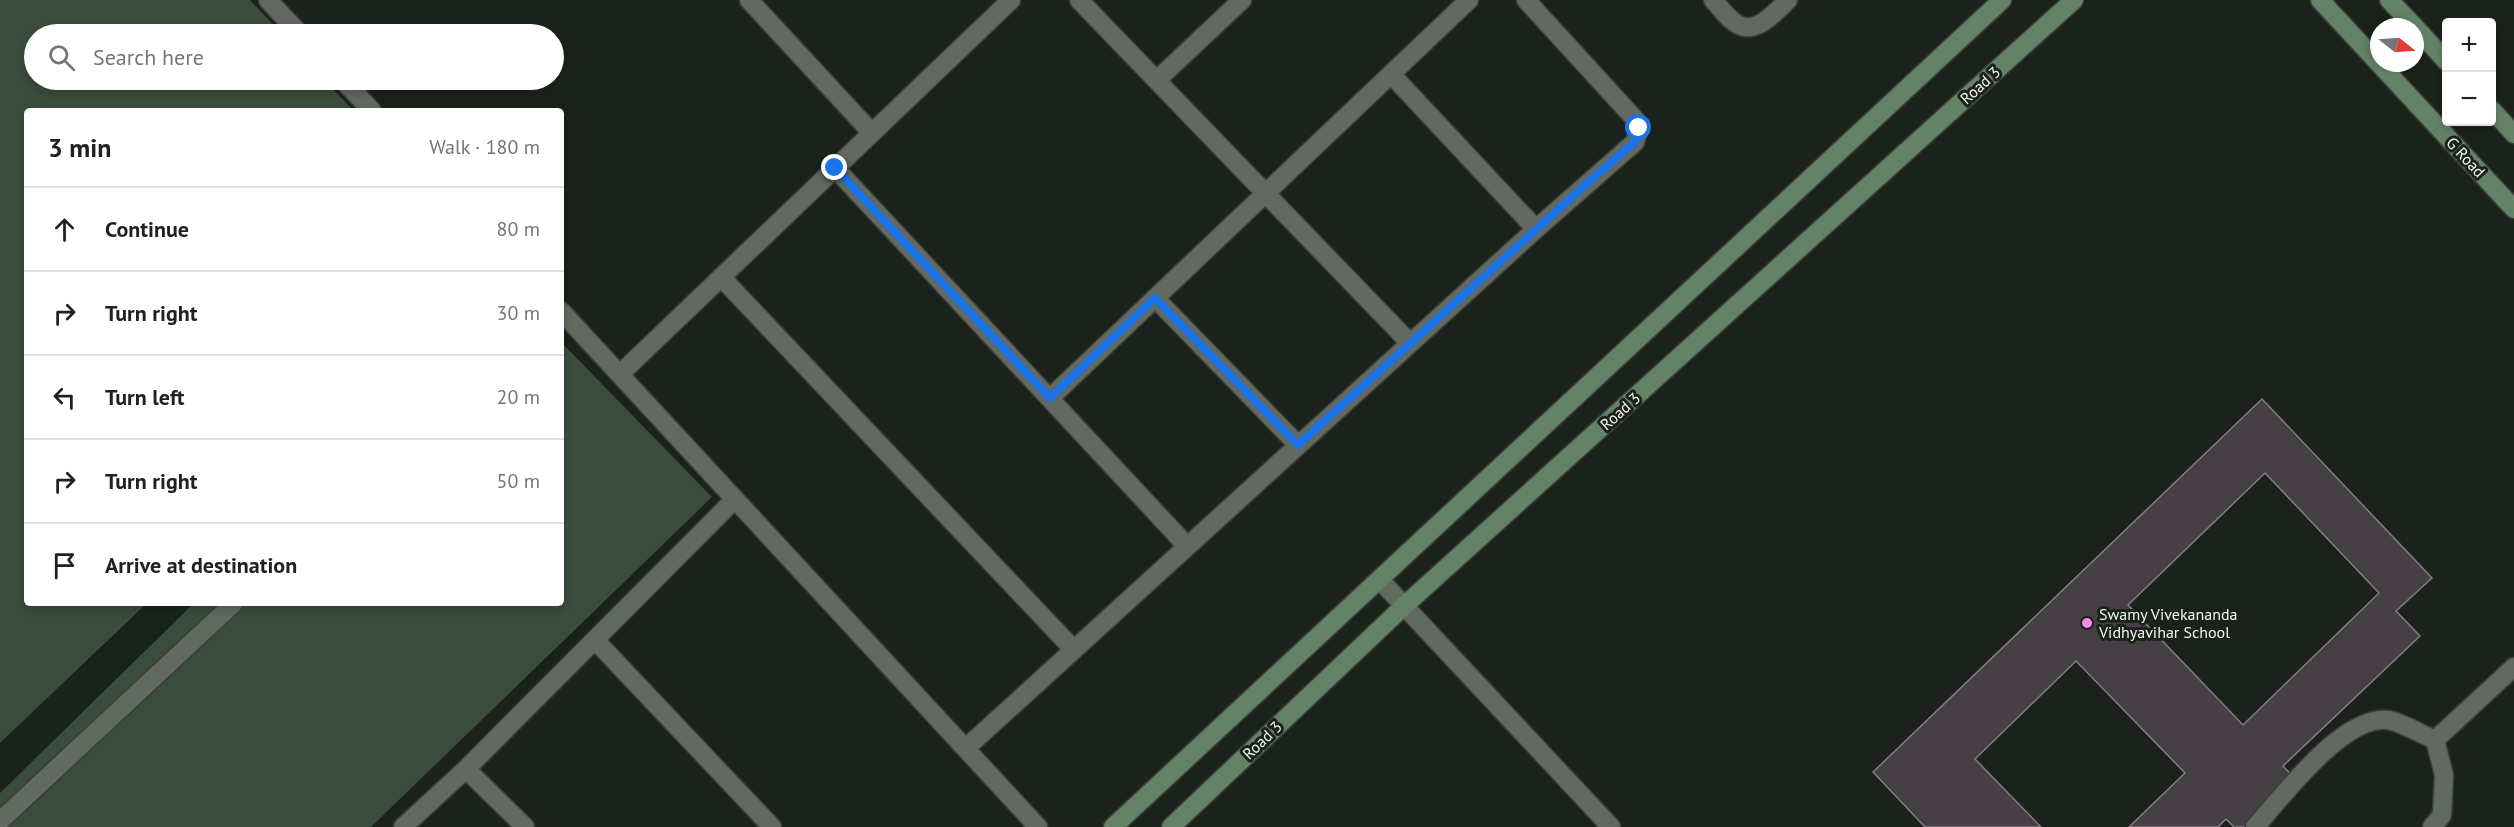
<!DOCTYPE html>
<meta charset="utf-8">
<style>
body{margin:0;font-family:"PT Sans",sans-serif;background:#f2f2f2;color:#202124}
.controls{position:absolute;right:18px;top:18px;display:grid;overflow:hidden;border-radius:6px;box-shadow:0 3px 9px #0003}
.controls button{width:54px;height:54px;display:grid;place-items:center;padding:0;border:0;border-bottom:2px solid #e0e0e0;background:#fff;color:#202124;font:30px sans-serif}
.compass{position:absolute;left:2370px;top:18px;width:54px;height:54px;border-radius:50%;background:#fff;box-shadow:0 3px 9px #0003;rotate:107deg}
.stop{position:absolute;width:18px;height:18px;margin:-14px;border:4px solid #1a73e8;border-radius:50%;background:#fff}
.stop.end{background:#1a73e8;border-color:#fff;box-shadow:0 2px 6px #0008}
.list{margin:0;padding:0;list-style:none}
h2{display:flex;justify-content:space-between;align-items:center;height:78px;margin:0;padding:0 24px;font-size:26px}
h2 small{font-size:20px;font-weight:400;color:#757577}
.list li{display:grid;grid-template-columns:39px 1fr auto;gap:18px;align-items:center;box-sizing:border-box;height:84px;padding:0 24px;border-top:2px solid #e0e0e0}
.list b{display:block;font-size:22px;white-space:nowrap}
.list em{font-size:20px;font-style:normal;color:#757577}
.icon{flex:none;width:33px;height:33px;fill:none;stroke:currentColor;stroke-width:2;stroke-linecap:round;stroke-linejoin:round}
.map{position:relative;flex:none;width:2514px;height:827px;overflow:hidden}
.search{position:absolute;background:#fff;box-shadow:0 3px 9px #0003;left:24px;top:24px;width:540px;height:66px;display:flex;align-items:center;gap:15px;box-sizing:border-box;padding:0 21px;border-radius:33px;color:#757577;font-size:22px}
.panel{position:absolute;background:#fff;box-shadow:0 3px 9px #0003;left:24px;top:108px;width:540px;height:498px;border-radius:6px}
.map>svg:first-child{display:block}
.green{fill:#3a4c3b}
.building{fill:#473f46;stroke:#857b84;stroke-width:1.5;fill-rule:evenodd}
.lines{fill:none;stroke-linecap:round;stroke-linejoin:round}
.street-casing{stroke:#3a3f3a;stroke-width:21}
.secondary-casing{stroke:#3a3f3a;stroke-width:21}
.street{stroke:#616961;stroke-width:18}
.secondary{stroke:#648366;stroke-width:18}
.route{stroke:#1a73e8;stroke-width:8}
.poi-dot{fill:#f589ef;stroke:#1b221b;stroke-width:2}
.labels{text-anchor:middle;stroke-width:6;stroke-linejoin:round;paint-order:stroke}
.street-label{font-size:16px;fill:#f1f6f1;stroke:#1b221b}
.poi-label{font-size:16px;fill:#f1f6f1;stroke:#1b221b;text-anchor:start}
</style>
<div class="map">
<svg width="2514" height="827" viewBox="0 0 2514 827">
<rect width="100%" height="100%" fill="#1b221b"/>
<path class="green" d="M0,0H250L282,34H34V80H324L354,111H27V603H147L0,743Z
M561,342L712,497L371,827H0V793L194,603H561Z"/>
<path class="building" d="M2262,399L2432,578L2396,611L2420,636L2283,766L2301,785L2258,827H2234L2226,819L2218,827H2129L2185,773L2076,661L1975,759L2041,827H1925L1873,772ZM2265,473L2379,593L2243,725L2128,605Z"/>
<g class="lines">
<defs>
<path id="street" d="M268,0L300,34
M749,0L872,133
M1079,0L1410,343
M1713,0C1720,7 1728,19 1737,24C1756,36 1775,12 1788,0
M1391,74L1536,229
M1158,79L1242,0
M343,80L372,111
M835,168L1187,546
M721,277L1074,650
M1155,298L1298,445
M561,311L1038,827
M620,374L1011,0
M1050,398L1469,0
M1380,580L1611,827
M595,640L772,827
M966,748L1536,229L1635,142L1639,128L1634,118L1526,0
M466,769L525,827
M0,821L234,603
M403,827L466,769L735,499
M2255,827C2283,796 2343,715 2388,720C2401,722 2423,735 2435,740
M2432,827L2442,815L2444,775L2435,740L2514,667"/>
<path id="secondary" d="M2320,0L2514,209
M2389,0L2415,27
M2415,27L2446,61
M2492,110L2514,134
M1113,827L2002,0
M1171,827L1404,606L2074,0"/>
</defs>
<use href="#street" class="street-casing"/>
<use href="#secondary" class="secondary-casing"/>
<use href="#street" class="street"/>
<use href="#secondary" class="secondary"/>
</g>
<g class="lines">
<path class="route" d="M835,168L1050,398L1155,298L1298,445L1593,178L1635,142L1639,128"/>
</g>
<circle class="poi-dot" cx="2087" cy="623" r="6"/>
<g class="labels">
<g class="street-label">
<text transform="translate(1980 85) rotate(-42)" y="6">Road 3</text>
<text transform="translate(2466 157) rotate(47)" y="6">G Road</text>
<text transform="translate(1620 411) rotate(-42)" y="6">Road 3</text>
<text transform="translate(1262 740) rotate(-44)" y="6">Road 3</text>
</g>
<g class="poi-label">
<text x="2099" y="620">Swamy Vivekananda<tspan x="2099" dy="18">Vidhyavihar School</tspan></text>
</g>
</g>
</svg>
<div class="controls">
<button>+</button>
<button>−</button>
</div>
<svg class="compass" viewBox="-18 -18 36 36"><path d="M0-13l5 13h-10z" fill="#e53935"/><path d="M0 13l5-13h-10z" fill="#757577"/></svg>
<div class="stop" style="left:1639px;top:128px"></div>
<div class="stop end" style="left:835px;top:168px"></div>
<div class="search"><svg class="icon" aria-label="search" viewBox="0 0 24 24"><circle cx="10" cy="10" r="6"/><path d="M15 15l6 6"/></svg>Search here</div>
<section class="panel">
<h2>3 min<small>Walk · 180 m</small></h2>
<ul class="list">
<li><svg class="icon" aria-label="ahead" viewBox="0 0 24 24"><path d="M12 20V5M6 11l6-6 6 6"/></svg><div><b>Continue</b></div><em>80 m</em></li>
<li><svg class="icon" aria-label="right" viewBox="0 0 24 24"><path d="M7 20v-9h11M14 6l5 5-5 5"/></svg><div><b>Turn right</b></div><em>30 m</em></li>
<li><svg class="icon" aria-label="left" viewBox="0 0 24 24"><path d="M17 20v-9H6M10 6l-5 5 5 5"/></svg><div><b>Turn left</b></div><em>20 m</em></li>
<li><svg class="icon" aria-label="right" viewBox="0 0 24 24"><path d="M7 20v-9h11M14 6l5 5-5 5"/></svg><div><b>Turn right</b></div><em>50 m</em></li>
<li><svg class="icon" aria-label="arrive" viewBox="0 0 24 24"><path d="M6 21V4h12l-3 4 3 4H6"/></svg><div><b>Arrive at destination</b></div></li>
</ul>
</section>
</div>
